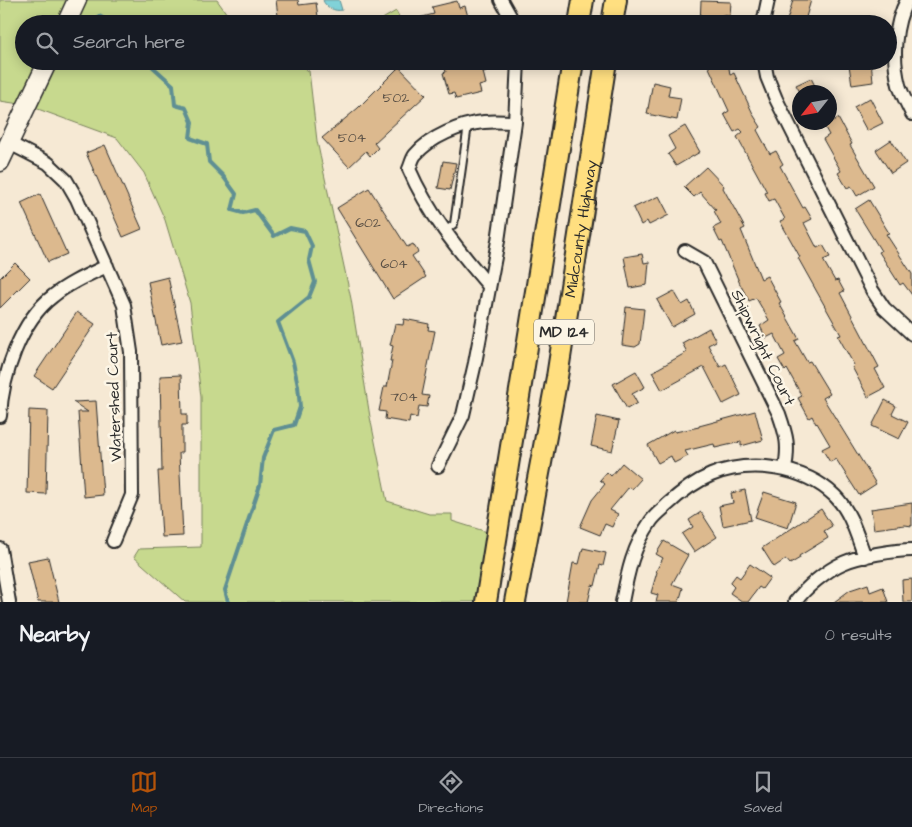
<!DOCTYPE html>
<style>
body{margin:0;font-family:"Architects Daughter",sans-serif;background:#20242c;color:#f1f3f6}
.compass{position:absolute;left:792px;top:85px;width:45px;height:45px;border-radius:50%;background:#171b24;box-shadow:0 2px 12px #0003;rotate:239deg}
.list{margin:0;padding:0;list-style:none}
h2{display:flex;justify-content:space-between;align-items:center;height:65px;margin:0;padding:0 20px;font-size:21px}
h2 small{font-size:16px;font-weight:400;color:#9ea1a6}
.icon{flex:none;width:28px;height:28px;fill:none;stroke:currentColor;stroke-width:2;stroke-linecap:round;stroke-linejoin:round}
.map{position:relative;flex:none;width:912px;height:602px;overflow:hidden}
.search{position:absolute;background:#171b24;box-shadow:0 2px 12px #0003;left:15px;right:15px;top:15px;height:55px;display:flex;align-items:center;gap:12px;box-sizing:border-box;padding:0 18px;border-radius:28px;color:#9ea1a6;font-size:19px}
.sheet{height:155px;background:#171b24}
nav{display:flex;justify-content:space-around;align-items:center;box-sizing:border-box;height:70px;border-top:1px solid #363941;background:#171b24;font-size:14px;color:#9ea1a6}
nav a{display:grid;justify-items:center;gap:2px}
nav .on{color:#b45309}
.map>svg:first-child{display:block}
.green{fill:#c7d98e;stroke:#79825c}
.water{fill:#81d2d8;stroke:#5f8f93}
.lines{fill:none;stroke-linecap:round;stroke-linejoin:round}
.stream{stroke:#5f8f93;stroke-width:4}
.building{fill:#dcb98e;stroke:#2b2b2b}
.lane-casing{stroke:#2b2b2b;stroke-width:10}
.street-casing{stroke:#2b2b2b;stroke-width:16}
.secondary-casing{stroke:#2b2b2b;stroke-width:21}
.primary-casing{stroke:#2b2b2b;stroke-width:24}
.lane{stroke:#fcf5e5;stroke-width:6}
.street{stroke:#fcf5e5;stroke-width:12}
.secondary{stroke:#fcf5e5;stroke-width:18}
.primary{stroke:#ffdf80;stroke-width:20}
.labels{text-anchor:middle;stroke-width:5;stroke-linejoin:round;paint-order:stroke}
.number-label{font-size:14px;fill:#574e44}
.shield{fill:#fcf5e5;stroke:#6a6863;stroke-width:1}
.shield-label{font-size:15px;font-weight:bold;fill:#2b2b2b}
.street-label{font-size:16px;fill:#2b2b2b;stroke:#fcf5e5}
</style>
<div class="map">
<svg width="912" height="602" viewBox="0 0 912 602">
<rect width="100%" height="100%" fill="#f6e9d4"/>
<filter id="ink" filterUnits="userSpaceOnUse"><feTurbulence type="fractalNoise" baseFrequency=".02" numOctaves="2"/><feDisplacementMap in="SourceGraphic" scale="10" xChannelSelector="R" yChannelSelector="G"/><feConvolveMatrix kernelMatrix="1 2 1 2 8 2 1 2 1" color-interpolation-filters="sRGB"/></filter>
<g filter="url(#ink)">
<path class="green" d="M0,0H217L234,24H24V61H292L309,71L317,141L351,299L370,417L387,501L429,514H452V521L497,535L486,602H185L134,557L139,549L201,547V397L190,303L165,220L144,173L117,138L27,105L0,101Z
M396,11L403,24H374Z"/>
<path class="water" d="M323,0H339L342,10C335,12 325,7 323,0Z"/>
<g class="lines">
<path class="stream" d="M99,16L114,24
M151,61L153,67L173,85L175,105L186,108L192,122L190,138L207,144L209,162L223,176L236,194L232,210L243,213L255,210L274,236L290,228L305,231L312,246L309,260L315,282L309,297L278,322L293,362L298,386L300,407L294,425L274,430L263,458L260,485L225,590L228,602"/>
</g>
<path class="building" d="M276,0H298L299,5L316,3L319,24H279Z
M793,0H811L804,24H786Z
M457,1L459,8L465,6L470,24H412L411,20L434,14L432,7Z
M701,1L731,2L730,16L722,15V24H700Z
M443,61H484L487,71L483,72L486,84L479,86L481,93L456,99L454,93L449,94L443,73L446,72Z
M706,61H728L730,75L734,73L754,116L761,127L757,130L770,154L776,151L783,164L780,166L803,208L805,207L812,219L804,223L817,248L823,245L830,257L823,260L835,281L838,280L844,291L840,293L879,367L875,369L885,388L868,397L852,367L854,365L838,336L841,335L798,258L800,257L780,221L785,219L774,199L769,201L765,193L767,192L737,137L743,132L740,129L734,132L724,114L729,111Z
M853,61H871L873,82L852,85L849,65L854,64Z
M399,67L426,95L374,143L378,148L370,156L366,151L349,167L322,138L358,108Z
M811,78L818,92H800L796,85Z
M653,82L670,86L668,96L681,98L677,120L647,114Z
M870,98L883,123L867,131L854,107Z
M838,118L852,144L850,145L874,186L857,196L851,186L847,188L838,173L841,171L823,139L829,135L824,126Z
M685,126L700,152L676,166L668,154L675,149L668,136Z
M891,140L906,163L891,173L876,150Z
M105,145L142,229L123,237L86,153Z
M443,161L456,163L450,190L438,188Z
M706,167L724,186L723,188L745,228L741,230L761,279L767,276L781,302L779,303L799,339L795,341L807,362L810,361L830,394L823,398L876,484L859,495L836,459L830,462L822,449L830,445L817,423L816,424L812,416L809,418L798,398L802,396L787,369L785,371L778,359L785,355L774,334L766,338L760,326L769,320L756,298L749,301L740,284L722,241L720,242L713,228L721,224L714,211L716,210L700,192L694,197L684,187Z
M369,188L407,247L413,244L418,252L412,256L426,277L393,299L337,208Z
M40,194L67,254L48,262L21,203Z
M659,196L669,215L649,225L647,221L641,225L633,208Z
M869,200L889,233L886,234L912,274V295L903,283L900,285L879,252L881,251L855,209Z
M642,254L644,263L649,262L647,285L630,288L624,257Z
M15,263L30,278L0,308V278Z
M168,277L182,341L161,345L148,282Z
M674,291L682,305L689,301L695,314L672,327L657,300Z
M626,307L644,309L640,344L635,347L622,345Z
M77,312L95,324L52,388L34,376Z
M404,319L429,324L428,330L435,331L422,395L429,396L427,407L419,406L417,418L410,416L409,423L385,419L386,412L379,411L384,387H387L392,361H390L393,346L390,345L395,324L403,325Z
M709,328L716,341L708,345L720,367L726,364L741,395L723,404L704,367L662,390L652,372L687,352L682,343Z
M636,371L645,387L632,394L637,403L627,409L613,384Z
M181,375L182,414H187V425H182V453H179L183,536L162,537L158,471H162L160,376Z
M885,400L896,406L892,414L908,422L899,439L872,426Z
M96,401L103,495L84,497L78,412H88L73,402Z
M29,410L48,411L46,494L27,493Z
M755,411L763,440L741,446V442L715,448L714,444L685,451L688,456L674,463L671,456L658,463L648,445L674,430L675,432L699,427V426Z
M597,416L619,421L612,451L591,446Z
M622,463L641,479L632,489L629,487L610,510L618,514L612,527L605,524L600,535L580,527L592,500L605,484L600,480L607,472L611,476Z
M745,490L751,520L723,526L719,506L733,503L731,493Z
M764,492L796,502L788,528L755,517Z
M912,503V526L905,525L874,529L871,509Z
M821,509L832,526L824,531L828,538L799,556L800,558L790,564L786,559L774,567L762,548Z
M701,512L717,537L694,552L682,534L693,527L689,520Z
M664,541L688,555L672,584L683,588L679,602H656L658,595L651,593L657,572L656,571L663,558L656,554Z
M583,548L606,553L603,566L600,565L595,586L592,585L588,602H566L573,563L579,564Z
M48,557L59,602H38L28,561Z
M750,564L770,578L762,589L759,587L748,602H743L730,593L734,587L730,583L736,575L740,578Z
M912,579V602H903L902,580Z
M868,584L870,592L883,587L888,602H834L850,590Z"/>
<g class="lines">
<defs>
<path id="lane" d="M444,232L454,224L468,125"/>
<path id="street" d="M501,0L510,16L512,24
M907,0C894,25 892,58 899,85C902,95 908,105 912,114
M763,24L768,0
M764,61L767,77L776,99L872,290L884,308L912,334
M9,143L48,163L66,180L77,199L124,305L131,352L132,495L113,541
M685,251L704,262L779,414C787,437 789,445 785,469
M489,286C458,250 428,213 409,169C411,165 412,159 415,155C430,137 461,124 484,122C494,121 505,122 515,122
M0,416C2,377 20,321 53,296C69,283 88,275 107,266
M438,466L463,415L475,363L498,241L515,122L518,61
M0,549L9,602
M622,602C628,571 633,547 651,521C655,515 662,510 667,505C680,493 694,482 711,475C750,459 804,466 835,496C851,512 857,536 865,557
M795,602C805,588 827,570 843,563C858,556 896,550 912,550"/>
<path id="secondary" d="M66,24L77,0
M0,162L48,61"/>
<g id="primary">
<path d="M579,24L583,0"/>
<path d="M612,24L616,0"/>
<path d="M486,602L573,61"/>
<path id="s1" d="M515,602L557,377L606,61"/>
</g>
</defs>
<use href="#lane" class="lane-casing"/>
<use href="#street" class="street-casing"/>
<use href="#secondary" class="secondary-casing"/>
<use href="#primary" class="primary-casing"/>
<use href="#lane" class="lane"/>
<use href="#street" class="street"/>
<use href="#secondary" class="secondary"/>
<use href="#primary" class="primary"/>
</g>
</g>
<g class="labels">
<g class="number-label">
<text x="396" y="102">502</text>
<text x="352" y="142">504</text>
<text x="368" y="227">602</text>
<text x="394" y="268">604</text>
<text x="404" y="401">704</text>
</g>
<rect class="shield" x="534" y="319.5" width="60" height="25" rx="4"/>
<g class="shield-label">
<text x="564" y="337">MD 124</text>
</g>
<g class="street-label">
<text dy="6" stroke="none"><textPath href="#s1" startOffset="379">Midcounty Highway</textPath></text>
<text transform="translate(764 347) rotate(64)" y="6">Shipwright Court</text>
<text transform="translate(113 397) rotate(-92)" y="6">Watershed Court</text>
</g>
</g>
</svg>
<svg class="compass" viewBox="-18 -18 36 36"><path d="M0-13l5 13h-10z" fill="#e53935"/><path d="M0 13l5-13h-10z" fill="#9ea1a6"/></svg>
<div class="search"><svg class="icon" aria-label="search" viewBox="0 0 24 24"><circle cx="10" cy="10" r="6"/><path d="M15 15l6 6"/></svg>Search here</div>
</div>
<section class="sheet">
<h2>Nearby<small>0 results</small></h2>
<ul class="list">
</ul>
</section>
<nav>
<a class="on"><svg class="icon" aria-label="map" viewBox="0 0 24 24"><path d="M3 6l6-2 6 2 6-2v14l-6 2-6-2-6 2zM9 4v14M15 6v14"/></svg>Map</a>
<a><svg class="icon" aria-label="directions" viewBox="0 0 24 24"><path d="M12 3l9 9-9 9-9-9zM9 14v-3h6M13 9l2 2-2 2"/></svg>Directions</a>
<a><svg class="icon" aria-label="saved" viewBox="0 0 24 24"><path d="M7 4h10v16l-5-4-5 4z"/></svg>Saved</a>
</nav>
